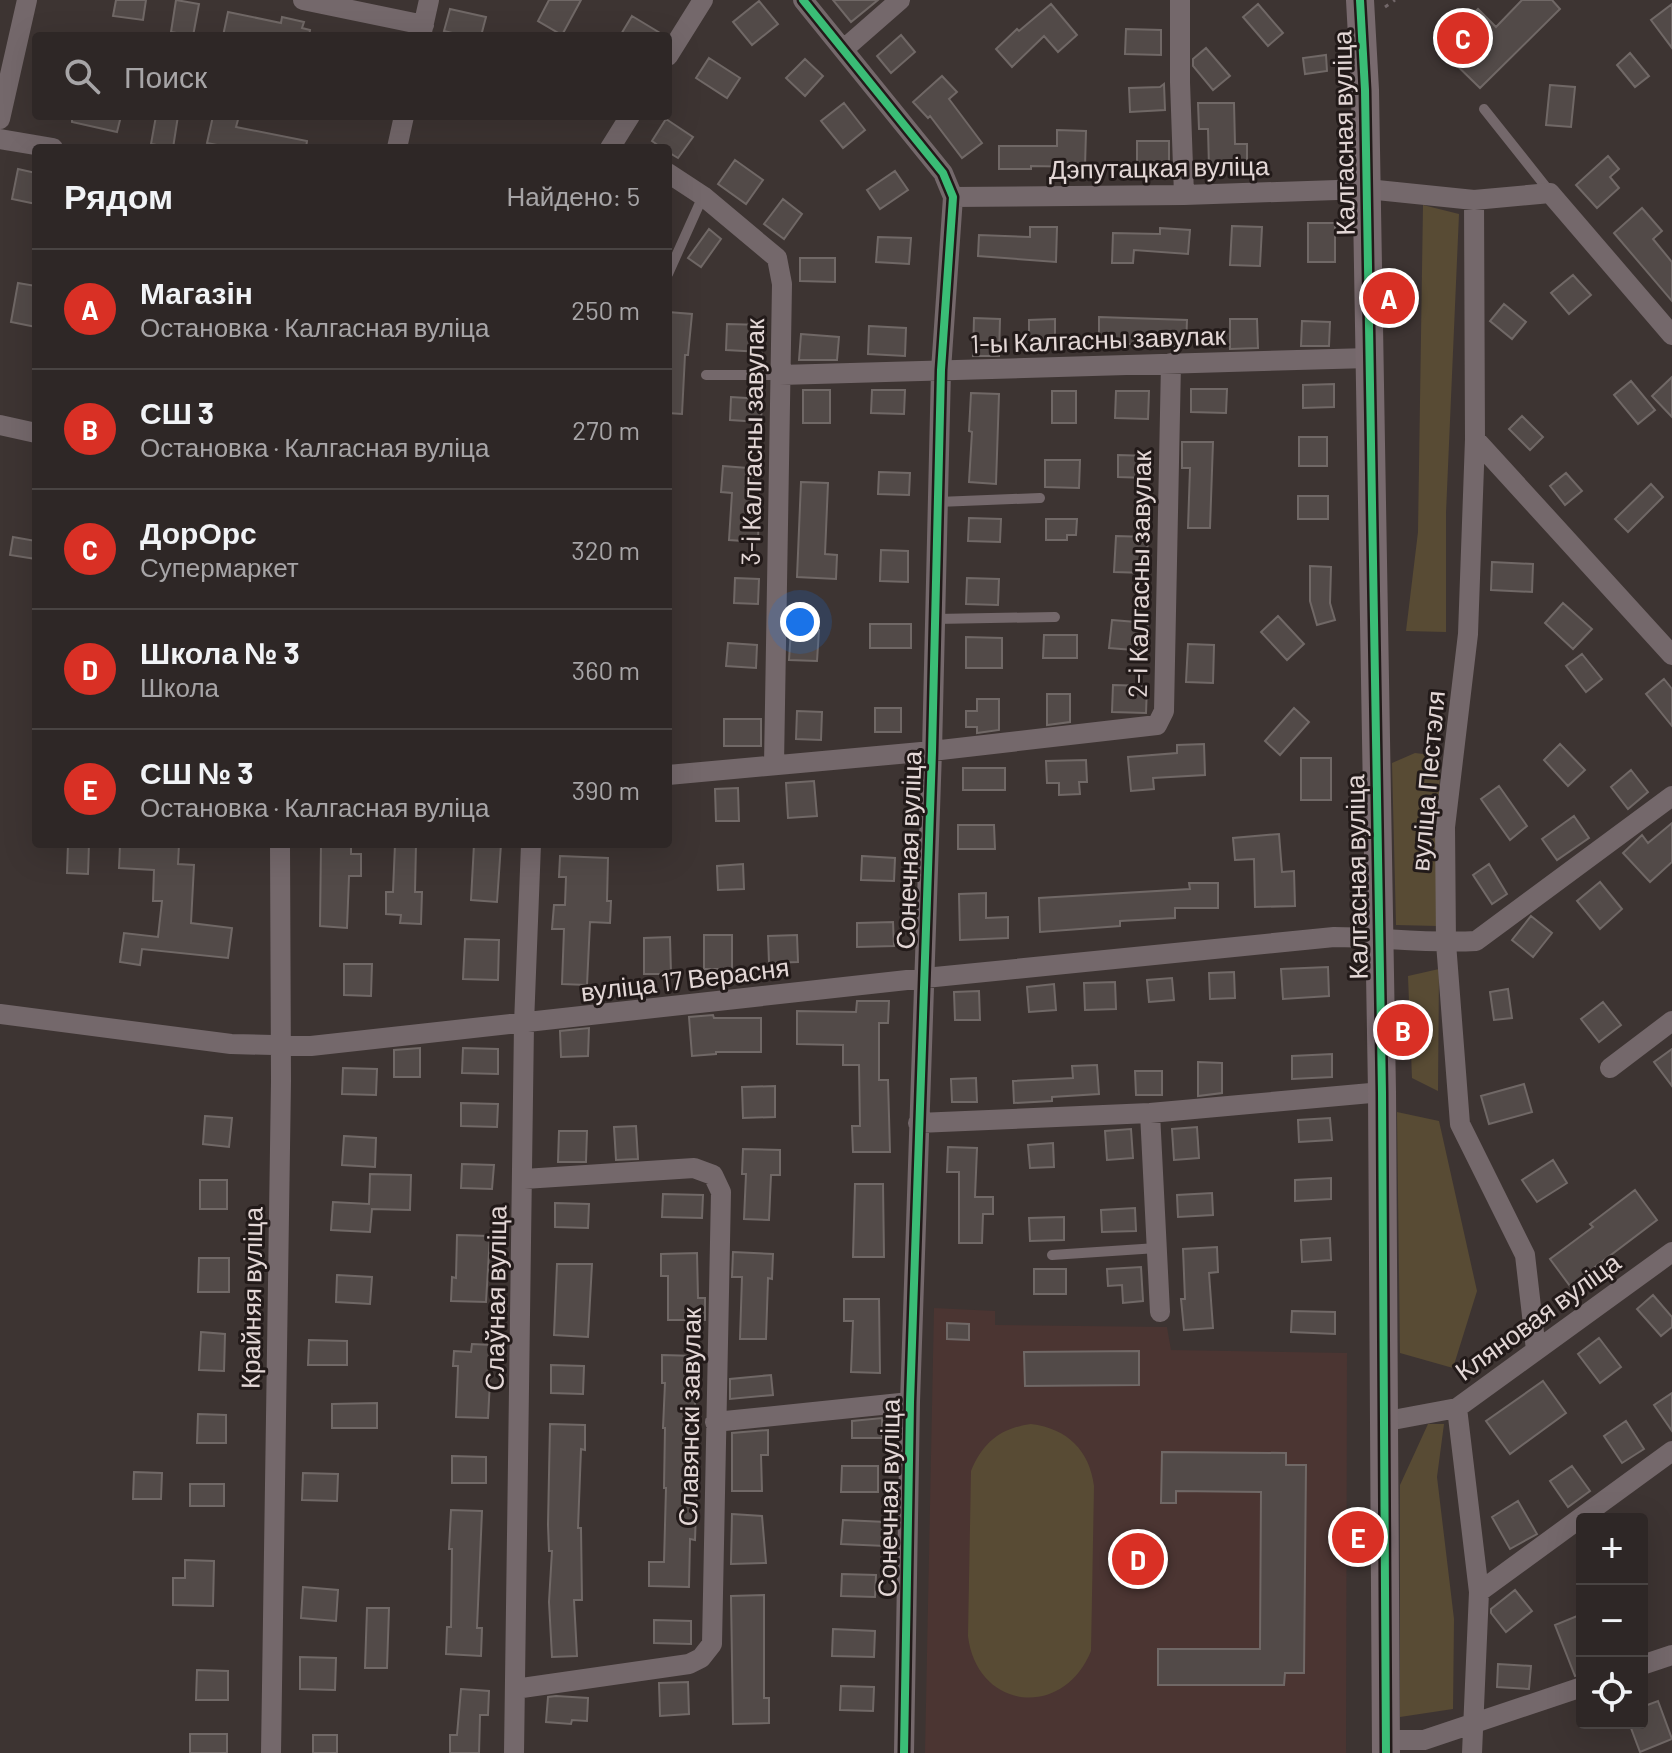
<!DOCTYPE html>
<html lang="ru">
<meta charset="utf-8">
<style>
body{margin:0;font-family:Barlow,sans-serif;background:#3a3332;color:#f1f3f6}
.controls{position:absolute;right:24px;bottom:24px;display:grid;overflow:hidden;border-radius:8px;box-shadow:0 8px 32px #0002}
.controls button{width:72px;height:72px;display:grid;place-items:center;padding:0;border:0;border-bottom:2px solid #494443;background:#2e2726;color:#f1f3f6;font:40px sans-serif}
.you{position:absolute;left:800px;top:622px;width:28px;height:28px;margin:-20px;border:6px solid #fff;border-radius:50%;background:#1a73e8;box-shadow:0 0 0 12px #1a73e833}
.badge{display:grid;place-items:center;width:52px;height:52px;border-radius:50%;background:#d93025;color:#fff;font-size:26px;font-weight:700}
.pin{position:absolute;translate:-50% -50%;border:4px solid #fff;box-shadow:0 2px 8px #0006}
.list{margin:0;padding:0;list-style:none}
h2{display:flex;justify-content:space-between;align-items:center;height:104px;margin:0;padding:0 32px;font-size:34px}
h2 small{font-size:26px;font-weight:400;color:#a7a5a7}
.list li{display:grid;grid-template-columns:52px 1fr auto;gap:24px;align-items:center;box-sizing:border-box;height:120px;padding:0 32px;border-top:2px solid #494443}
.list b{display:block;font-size:30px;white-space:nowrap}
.list p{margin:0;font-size:26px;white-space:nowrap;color:#a7a5a7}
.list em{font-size:26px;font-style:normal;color:#a7a5a7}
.icon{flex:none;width:44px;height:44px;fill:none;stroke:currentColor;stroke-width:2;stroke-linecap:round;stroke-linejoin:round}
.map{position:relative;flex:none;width:1672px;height:1753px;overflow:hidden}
.search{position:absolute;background:#2e2726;box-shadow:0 8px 32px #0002;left:32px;top:32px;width:640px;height:88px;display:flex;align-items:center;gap:20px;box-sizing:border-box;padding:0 28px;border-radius:8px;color:#a7a5a7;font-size:30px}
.panel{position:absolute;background:#2e2726;box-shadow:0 8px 32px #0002;left:32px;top:144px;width:640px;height:704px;border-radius:8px}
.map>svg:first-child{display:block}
.built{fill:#4b3532}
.green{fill:#584b34}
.building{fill:#524a48;stroke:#706866;stroke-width:2}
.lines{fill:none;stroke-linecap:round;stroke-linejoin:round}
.path{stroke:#726769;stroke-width:3;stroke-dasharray:4 6;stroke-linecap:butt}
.lane{stroke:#74686b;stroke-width:10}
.street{stroke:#74686b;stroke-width:20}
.secondary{stroke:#786a6e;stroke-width:28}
.cycleway-casing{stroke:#221a19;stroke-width:13}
.cycleway{stroke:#3abd76;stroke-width:8}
.labels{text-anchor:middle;stroke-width:6;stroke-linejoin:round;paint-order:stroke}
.street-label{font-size:26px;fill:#e3d7d6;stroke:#221a19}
</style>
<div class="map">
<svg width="1672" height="1753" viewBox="0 0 1672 1753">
<rect width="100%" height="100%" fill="#3d3432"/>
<path class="built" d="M934,1308L995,1311V1325L1167,1327L1171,1350L1347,1353L1346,1753H925Z"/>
<path class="green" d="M1423,205L1459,214L1446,513V632L1406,631L1418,532Z
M1415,753L1440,756L1438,926L1396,925L1392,763Z
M1439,969L1438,1091L1412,1078L1408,976Z
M1397,1112L1439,1121L1477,1291L1453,1368L1400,1353Z
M1031,1424C1068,1429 1089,1450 1094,1486L1091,1651C1063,1720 977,1710 968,1636L971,1471C983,1442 1001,1428 1031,1424Z
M1428,1424H1444L1437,1477L1454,1619L1453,1709L1400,1717V1485Z"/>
<path class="building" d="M116,0H146L143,20L113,16Z
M176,0L199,4L193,36L171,32Z
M549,0H581L562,35L538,21Z
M833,0H878L851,22Z
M1522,0H1552L1560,9L1480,88L1440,49L1478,9L1496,27Z
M759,1L778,24L752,45L733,22Z
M1051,4L1077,35L1058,52L1044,36L1012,67L996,49L1017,29L1019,31Z
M1258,4L1283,33L1268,46L1243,17Z
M1672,4V48L1651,20Z
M450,9L486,17L481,36H465L444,31Z
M228,12L281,23L282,17L304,22L302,28L310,30L309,36H223Z
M632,16L665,36H620Z
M1126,29L1161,30V55L1125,54Z
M901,35L915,52L891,73L877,56Z
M1206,48L1230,76L1213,90L1193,66V59Z
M1630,53L1649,76L1635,87L1617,65Z
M1326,55L1327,71L1305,74L1303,58Z
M709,58L740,78L727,98L696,78Z
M805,59L823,76L805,96L786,78Z
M942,76L957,92L949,99L982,143L962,158L930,116L928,118L913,102Z
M1164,84L1165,110L1130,112L1129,88L1160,87Z
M1550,85L1575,87L1571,127L1546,125Z
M844,103L865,130L843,148L821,121Z
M1198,103H1234L1235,144H1247V168H1209L1208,129H1199Z
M72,116H121L117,132L72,122Z
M156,116H178L173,148L151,144Z
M213,116H239L236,127L307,141L306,148H232L207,143Z
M666,119L693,137L678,158L668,152V148H662L652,141Z
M1057,130L1086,131L1085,167L1031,166V169H999V146H1057Z
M1137,141H1169V166H1137Z
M1608,156L1619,169L1610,177L1619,188L1597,208L1576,185Z
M735,160L763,180L746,204L718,184Z
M18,169L36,173V204L12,199Z
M895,171L908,190L880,209L867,190Z
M783,199L802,214L784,239L764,224Z
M1642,208L1662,231L1653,239L1672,262V301L1614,233Z
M1308,223H1335V262H1308Z
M1232,226L1262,227L1260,266L1230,265Z
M1030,227H1057L1056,262L978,256L979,235L1030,237Z
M1160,228L1190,230L1188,254L1134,250L1133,263H1112L1113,233L1160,234Z
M709,229L721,239L701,267L688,258Z
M878,237L911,238L909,264L876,262Z
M800,258H835V282L800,281Z
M1573,275L1591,295L1569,314L1551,293Z
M18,283L36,286V327L11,322Z
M1504,304L1526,322L1512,339L1490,321Z
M668,312L692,314L688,355H685L682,414L668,413Z
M1099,317L1187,320L1186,346L1099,343Z
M974,318L1000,319L999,356H973Z
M1055,319V347H1029V320Z
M1230,319H1257L1258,348L1230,349Z
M1302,321L1330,322L1329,346H1301Z
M727,324L764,325L762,352L726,350Z
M869,326L906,328L905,356L868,354Z
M801,334L839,337L837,360H799Z
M1672,377V417L1652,396Z
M1631,381L1655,410L1638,424L1614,395Z
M1334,384V407L1303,408V385Z
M1191,389H1227L1226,413L1191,412Z
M803,390H830V423H803Z
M872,390H905L904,414L871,413Z
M1052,391H1076V423H1052Z
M1116,391H1149L1148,419L1115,418Z
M971,393L999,394L996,484L969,482L972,432L969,431Z
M731,397L762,399L761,422L730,420Z
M1522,416L1543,437L1530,450L1509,429Z
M1299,437H1327V466H1299Z
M1182,442H1213L1210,528H1188L1190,468H1182Z
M1118,455L1149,456L1148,478L1118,477Z
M1045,460H1080L1079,488L1045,487Z
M723,466L760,469L758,542L729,540L732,493L721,492Z
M879,472L910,473L909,495L878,494Z
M1566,473L1582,491L1565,505L1550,486Z
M801,482L828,483L825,554L837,555L836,579L797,577Z
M1651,484L1663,497L1628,532L1615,519Z
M1298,496H1328V519H1298Z
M969,518L1001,519L1000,542L968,541Z
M1046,519H1077L1076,535H1067V540H1046Z
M1116,536L1148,537L1146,573L1114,572Z
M13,537L36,541V559L10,555Z
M881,550L908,551V582L880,581Z
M1492,562L1533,564L1532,592L1491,590Z
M1310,566L1331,567L1330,603L1335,620L1317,625L1310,601Z
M735,578L759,579L758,604L734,603Z
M967,578L999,579L998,605L966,604Z
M1563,603L1592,629L1573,649L1545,623Z
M1278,616L1304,644L1287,660L1261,632Z
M1112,620L1148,623L1146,651L1109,648Z
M870,624H911V648H870Z
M791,629L819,630L817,661L789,660Z
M1044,635H1077V658H1043Z
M966,637L1002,638V668H966Z
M728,643L757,645L756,668L726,666Z
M1188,644L1214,645L1213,683L1186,682Z
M1582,654L1602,679L1586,692L1566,666Z
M1664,679L1672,689V726L1646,694Z
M1113,685L1147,686L1146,713L1112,712Z
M1047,694H1070V722L1047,725Z
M977,699H999V730L977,733V727H966V711H977Z
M875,708H901V732H875Z
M1294,708L1309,722L1280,755L1265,741Z
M797,711L822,712L821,740L796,739Z
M724,719H761V746H724Z
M1204,744L1205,775L1153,778L1154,789L1131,791L1128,757L1177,753V745Z
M1560,744L1585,770L1568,786L1544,760Z
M1301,758H1331V800H1301Z
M1086,760L1087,782H1079L1080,794L1059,795V783H1047L1046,761Z
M963,768H1005V790H963Z
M1631,770L1648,792L1628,809L1611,787Z
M814,781L817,816L788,818L786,783Z
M1499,786L1527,826L1510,840L1481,799Z
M738,788L739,821H716L715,789Z
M1574,816L1589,838L1557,860L1542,839Z
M1672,823V862L1650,882L1623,853L1642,835L1648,843Z
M958,825H994L995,849H958Z
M1279,834L1282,872L1294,871L1295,906L1255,907L1254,859L1235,860L1233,838Z
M68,844H89L88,874L67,873Z
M120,844L179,845L178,864L194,865L191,923L232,928L228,958L142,949L140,965L120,962L124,933L158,937L162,901H153L154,870L119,868Z
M321,844H351V854H361V876H349L347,928L320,926Z
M395,844H416L415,892H422L421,924L400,923L401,915L386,914V892H393Z
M474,844H501L497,902L471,900Z
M560,856L608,858L607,901H611L610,923L590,922L587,985L562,984L564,929H552L554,905H565L566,877H559Z
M862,856L895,858L894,881L861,880Z
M743,864L744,889L718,890L717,866Z
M1489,864L1507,894L1492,904L1473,875Z
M1600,882L1622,909L1600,929L1577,901Z
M1189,883H1218V908H1175V918L1120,921V926L1040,932L1039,898L1190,889Z
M986,893V918L1008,917V938L960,940L959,894Z
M1531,916L1552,933L1533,957L1512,940Z
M893,922L894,946L857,947V923Z
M704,935H732V969H704Z
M797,935L798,962L769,963L768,936Z
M670,937L671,974H644V938Z
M465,939L499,940L498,980L463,979Z
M344,964H372L371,996L344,995Z
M1328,967L1329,996L1283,999L1281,969Z
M1234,972L1235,998L1210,999L1209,973Z
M1172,978L1174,1000L1149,1002L1147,980Z
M1115,982L1116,1009L1085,1010L1084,983Z
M1054,984L1056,1010L1029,1012L1027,987Z
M1508,989L1512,1018L1494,1020L1490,992Z
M979,991L980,1020H955L954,992Z
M857,1001H889L888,1023H879V1080H888L890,1152H853L852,1126H860L859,1065H843V1045L797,1044V1011L856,1012Z
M1603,1002L1621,1025L1599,1042L1581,1019Z
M713,1015L714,1018H761V1052H716V1054L692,1056L689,1017Z
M589,1028L588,1056L561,1057L560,1031Z
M420,1048V1077H394V1050Z
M463,1048L498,1049V1074L462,1073Z
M1672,1049V1086L1654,1062Z
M1332,1054V1077L1292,1079V1056Z
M1198,1062L1222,1063V1093L1198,1096Z
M1097,1065L1099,1094L1052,1097V1101L1014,1103L1013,1081L1073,1078L1072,1066Z
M343,1068L377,1069L376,1095L342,1094Z
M1135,1071H1162V1095H1136Z
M976,1078L977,1102H952L951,1079Z
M1524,1084L1532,1112L1489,1124L1481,1096Z
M775,1086V1117L743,1118L742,1087Z
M461,1103L498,1104L497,1127L461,1126Z
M205,1116L232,1118L229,1147L203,1144Z
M1330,1118L1332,1140L1299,1142L1298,1120Z
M636,1126L638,1159L616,1160L614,1127Z
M1197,1127L1199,1158L1174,1160L1172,1129Z
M1131,1129L1133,1158L1107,1160L1105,1131Z
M559,1131H587L586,1162H558Z
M344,1136L376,1138L375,1167L342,1165Z
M1053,1143L1054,1167L1030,1168L1028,1145Z
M948,1147L977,1148L975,1197H993V1214H983L982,1243H959V1172H947Z
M743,1149L780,1150V1175H771L769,1220L744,1219L746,1174H742Z
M1553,1160L1567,1183L1537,1202L1522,1180Z
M462,1164L494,1165L492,1189L461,1188Z
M370,1174L411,1175L410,1210L372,1209L370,1232L331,1230L333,1202L369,1204Z
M1331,1178V1199L1295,1201V1180Z
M200,1180H227V1209H200Z
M855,1184H883L884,1257H853Z
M1635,1190L1657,1220L1570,1286L1550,1259L1593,1227L1590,1224Z
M1212,1193L1213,1215L1178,1217L1177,1195Z
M663,1194L703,1195L702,1218L662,1217Z
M555,1203L589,1204L588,1228L555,1227Z
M1135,1208L1136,1231L1102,1232L1101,1210Z
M1064,1217V1240L1030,1241L1029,1218Z
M457,1235L490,1236L486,1302L451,1301L452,1277L456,1278Z
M1330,1238L1331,1260L1302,1262L1301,1240Z
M1217,1247L1218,1272L1209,1273L1213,1328L1184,1330L1181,1299H1185L1183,1249Z
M733,1252L773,1254L772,1279L768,1278L766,1339H740L742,1277H732Z
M697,1253L698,1298H705V1320H668V1276H661V1254Z
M199,1258H229V1292H198Z
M557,1264H592L588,1337L554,1335Z
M1141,1267L1143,1301L1123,1303L1122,1285L1108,1286L1107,1269Z
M1034,1269H1066V1294H1034Z
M337,1275L372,1277L370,1304L336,1302Z
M1653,1295L1672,1317V1327L1661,1336L1637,1309Z
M844,1299H879L880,1373L851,1372L853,1321H844Z
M1292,1311L1335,1312V1334L1291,1332Z
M947,1323L969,1324V1340L947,1339Z
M201,1332L225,1334L224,1371L199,1370Z
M1599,1338L1621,1367L1600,1383L1578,1354Z
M309,1340L347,1341V1365H308Z
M472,1344L492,1345L488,1418L456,1417L458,1366H453L454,1351L471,1352Z
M1139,1351V1385L1025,1386L1024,1352Z
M662,1355L697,1356L693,1455H696V1510L695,1540L690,1539L689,1587L649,1586V1562H664L666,1488H664L665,1428H663L665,1383H662Z
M551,1365L584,1366L583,1394L551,1393Z
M771,1375L773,1395L730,1399V1379Z
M1543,1381L1566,1413L1510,1454L1486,1421Z
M1672,1393V1431L1654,1405Z
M377,1403V1428H332V1404Z
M198,1414L226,1415V1443H197Z
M882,1418V1438H852V1421Z
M1626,1421L1644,1449L1622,1463L1604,1436Z
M550,1424L585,1425V1450L581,1449L578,1528H581L582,1600H574L577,1656L552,1657L549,1602L552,1551H549L548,1525Z
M768,1430V1455H761L762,1491H732V1433Z
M1162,1452L1286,1453V1465H1306L1304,1673H1285L1284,1685H1158V1649H1260L1261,1492L1176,1491V1503H1161Z
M452,1456L486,1457V1483H452Z
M842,1466H878V1492H841Z
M1572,1466L1590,1491L1568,1507L1550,1481Z
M134,1472L162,1473L161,1499H133Z
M303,1473L338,1474L337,1501L302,1500Z
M190,1484H224V1506H190Z
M1518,1501L1537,1534L1510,1549L1492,1517Z
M451,1510L482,1511L477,1628H482L481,1656L446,1654L447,1627H451L452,1549H449Z
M732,1514L762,1516L766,1563L731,1564Z
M843,1520L886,1522L885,1546L841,1544Z
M185,1560L214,1561L213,1606L173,1605V1578H185Z
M842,1574L876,1575L875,1597L841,1596Z
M303,1587L338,1590L336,1621L301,1618Z
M1515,1590L1532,1611L1506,1632L1491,1613V1609Z
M764,1595V1698H769V1723L733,1724L731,1596Z
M367,1608H389L387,1668H365Z
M1582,1614V1674L1575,1676L1555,1625Z
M654,1620L691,1621V1644L654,1643Z
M833,1629L875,1631L874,1657L832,1656Z
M300,1657L336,1658L335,1690L300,1689Z
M1498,1664L1531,1666L1529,1689L1497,1687Z
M197,1670L228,1671V1700H196Z
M688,1682L689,1714L660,1716L659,1683Z
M841,1686L874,1687L873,1711L840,1710Z
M461,1689L489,1691L488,1715H480L479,1753H450V1735H457Z
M556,1696L588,1698L587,1721L572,1720L571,1724L546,1722L548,1697Z
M1658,1701L1672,1739L1640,1752L1631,1728L1642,1724V1707Z
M190,1734H227V1753H190Z
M313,1735H337V1753H313Z"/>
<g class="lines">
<path class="path" d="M1385,7L1395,0"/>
<path class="lane" d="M1484,109L1550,192
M668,274L703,196
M706,375H780
M938,502L1040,498
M935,619L1055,617
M1052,1255L1157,1248"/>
<path class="street" d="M303,0L424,25
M803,0L943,173L953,197L941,370L932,751L910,1402L904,1753
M1180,0V82L1184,195
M421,36L429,0
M844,49L900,0
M668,56L703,0
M0,119L27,0
M0,139L53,148
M397,148L404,116
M610,148L630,116
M668,173L703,196L777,258L782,284L774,765
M953,197L1184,195L1367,189L1474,200L1550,193L1672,335
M1474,200L1475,439L1468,634L1445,827L1446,943L1460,1124L1525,1255L1536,1350
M780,375L1369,358
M0,425L36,433
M1475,439L1672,655
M668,775L932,751L1157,725L1164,711L1171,363
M0,1014L231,1044L311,1046L925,978L1334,937C1381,937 1428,944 1476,941L1672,796
M1610,1068L1672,1021
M1150,1113L1160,1312
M918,1123L1150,1113L1382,1092
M1457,1408L1479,1592L1472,1753
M715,1422L910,1402
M1382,1422L1457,1408L1672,1252
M1479,1592L1672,1451
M1642,1665L1672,1655
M515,1689L689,1664L701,1658L712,1644L721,1192L713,1175L694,1168L524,1179
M1386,1740H1424L1582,1687
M271,1753L281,1081L280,844
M514,1753L524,1024L531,844"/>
<path class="secondary" d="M1360,0L1365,90L1382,1092L1386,1753"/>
<defs>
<path id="cycleway" d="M803,0L943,173L953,197L941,370L932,751L910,1402L904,1753
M1360,0L1365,90L1382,1092L1386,1753"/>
</defs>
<use href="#cycleway" class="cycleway-casing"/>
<use href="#cycleway" class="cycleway"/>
</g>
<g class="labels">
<g class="street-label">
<text transform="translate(1344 133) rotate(-91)" y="9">Калгасная вуліца</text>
<text transform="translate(1159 168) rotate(-1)" y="9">Дэпутацкая вуліца</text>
<text transform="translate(1098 340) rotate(-2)" y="9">1-ы Калгасны завулак</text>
<text transform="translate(753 442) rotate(-89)" y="9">3-і Калгасны завулак</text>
<text transform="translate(1140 574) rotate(-89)" y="9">2-і Калгасны завулак</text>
<text transform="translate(1428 781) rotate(-85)" y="9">вуліца Пестэля</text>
<text transform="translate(909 850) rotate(-88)" y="9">Сонечная вуліца</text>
<text transform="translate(1357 877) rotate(-91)" y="9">Калгасная вуліца</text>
<text transform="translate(685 980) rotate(-7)" y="9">вуліца 17 Верасня</text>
<text transform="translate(252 1298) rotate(-89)" y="9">Крайняя вуліца</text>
<text transform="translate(496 1298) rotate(-89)" y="9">Слаўная вуліца</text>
<text transform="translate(1538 1317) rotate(-36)" y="9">Кляновая вуліца</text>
<text transform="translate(690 1417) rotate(-89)" y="9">Славянскі завулак</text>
<text transform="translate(889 1498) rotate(-89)" y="9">Сонечная вуліца</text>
</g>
</g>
</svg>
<div class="controls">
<button>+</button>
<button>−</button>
<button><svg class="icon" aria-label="locate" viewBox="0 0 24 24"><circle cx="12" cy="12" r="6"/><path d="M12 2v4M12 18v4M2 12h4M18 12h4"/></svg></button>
</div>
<div class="you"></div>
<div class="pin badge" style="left:1389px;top:298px">A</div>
<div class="pin badge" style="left:1403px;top:1030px">B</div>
<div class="pin badge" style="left:1463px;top:38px">C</div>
<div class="pin badge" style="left:1138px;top:1559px">D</div>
<div class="pin badge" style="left:1358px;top:1537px">E</div>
<div class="search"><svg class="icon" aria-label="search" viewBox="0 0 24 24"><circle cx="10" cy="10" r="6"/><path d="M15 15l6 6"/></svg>Поиск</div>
<section class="panel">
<h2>Рядом<small>Найдено: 5</small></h2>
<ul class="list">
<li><span class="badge">A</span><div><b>Магазін</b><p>Остановка · Калгасная вуліца</p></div><em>250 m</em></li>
<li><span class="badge">B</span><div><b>СШ 3</b><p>Остановка · Калгасная вуліца</p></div><em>270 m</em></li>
<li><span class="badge">C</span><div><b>ДорОрс</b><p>Супермаркет</p></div><em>320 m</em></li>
<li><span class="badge">D</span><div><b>Школа № 3</b><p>Школа</p></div><em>360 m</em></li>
<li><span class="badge">E</span><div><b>СШ № 3</b><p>Остановка · Калгасная вуліца</p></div><em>390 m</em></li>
</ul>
</section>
</div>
